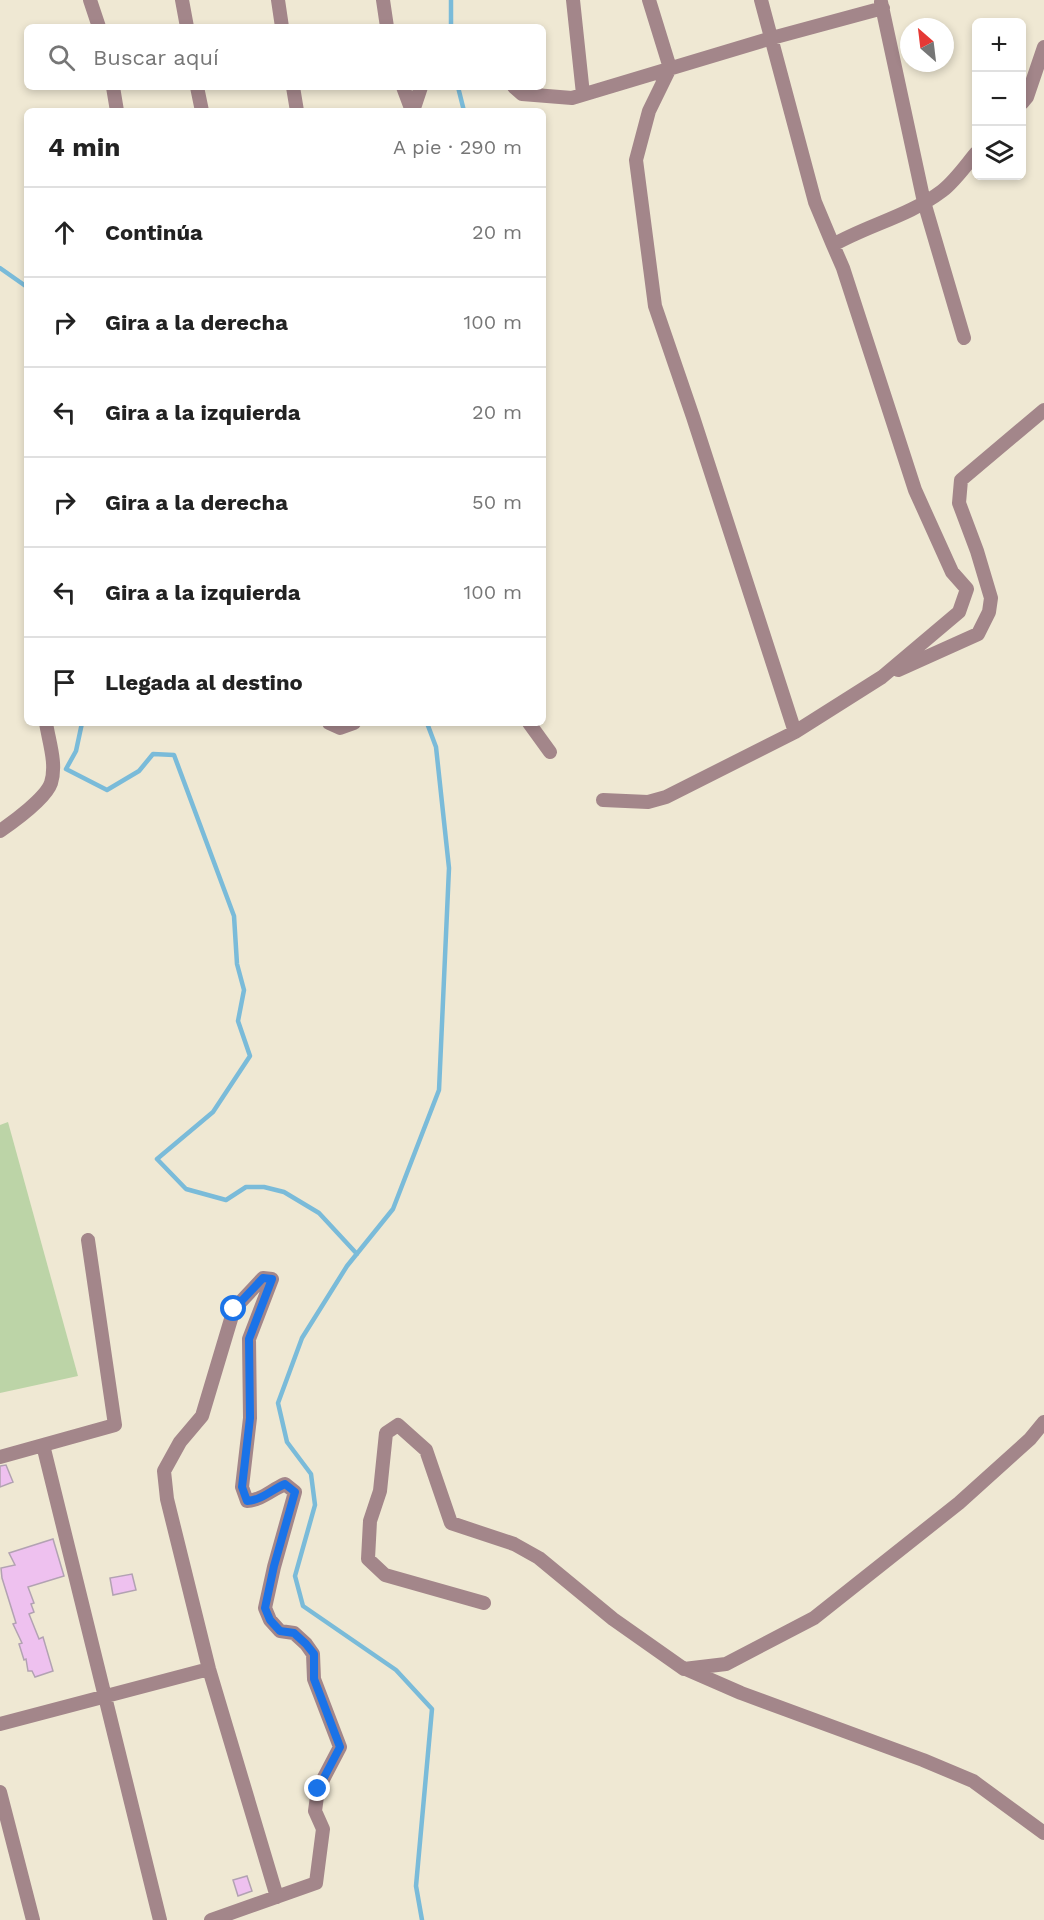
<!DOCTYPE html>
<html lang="es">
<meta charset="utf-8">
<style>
body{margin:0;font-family:"Work Sans",sans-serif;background:#f6f6f6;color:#222}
.controls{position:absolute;right:18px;top:18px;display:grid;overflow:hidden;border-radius:9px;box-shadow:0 3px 9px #0003}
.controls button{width:54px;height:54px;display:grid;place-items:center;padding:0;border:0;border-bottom:2px solid #e0e0e0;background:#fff;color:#222;font:30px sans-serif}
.compass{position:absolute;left:900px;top:18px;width:54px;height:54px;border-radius:50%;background:#fff;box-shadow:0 3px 9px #0003;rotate:332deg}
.stop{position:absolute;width:18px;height:18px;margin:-14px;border:4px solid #1a73e8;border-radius:50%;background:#fff}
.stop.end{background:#1a73e8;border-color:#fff;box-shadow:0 2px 6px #0008}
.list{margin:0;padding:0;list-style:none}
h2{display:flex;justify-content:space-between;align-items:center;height:78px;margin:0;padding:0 24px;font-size:26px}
h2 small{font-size:20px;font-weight:400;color:#767676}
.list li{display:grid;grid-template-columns:39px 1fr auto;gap:18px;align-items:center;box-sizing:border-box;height:90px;padding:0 24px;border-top:2px solid #e0e0e0}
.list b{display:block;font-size:22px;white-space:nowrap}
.list em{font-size:20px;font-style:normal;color:#767676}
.icon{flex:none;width:33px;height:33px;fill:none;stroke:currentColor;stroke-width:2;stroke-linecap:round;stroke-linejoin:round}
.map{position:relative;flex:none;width:1044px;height:1920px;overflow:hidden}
.search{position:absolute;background:#fff;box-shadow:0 3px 9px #0003;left:24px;top:24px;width:522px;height:66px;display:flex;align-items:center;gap:15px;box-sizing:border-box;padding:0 21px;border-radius:9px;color:#767676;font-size:22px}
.panel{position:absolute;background:#fff;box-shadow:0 3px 9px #0003;left:24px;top:108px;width:522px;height:618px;border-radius:9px}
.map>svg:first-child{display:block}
.green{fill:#bcd4a7}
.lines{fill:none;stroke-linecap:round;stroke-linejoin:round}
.stream{stroke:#7abbd9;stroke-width:4.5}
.building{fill:#eec1ef;stroke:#b2a2b2;stroke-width:1.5}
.minor{stroke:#a3868a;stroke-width:14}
.route{stroke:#1a73e8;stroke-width:8}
</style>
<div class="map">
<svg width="1044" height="1920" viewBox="0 0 1044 1920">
<rect width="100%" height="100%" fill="#efe8d3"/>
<path class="green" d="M8,1122L78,1376L0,1393V1125Z"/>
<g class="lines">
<path class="stream" d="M451,0V24
M458,87L464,111
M0,268L27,287
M82,723L76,751L66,769L107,790L139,771L153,754L174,755L234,916L237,964L244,990L238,1021L250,1056L213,1112L157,1159L186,1189L226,1200L246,1187H264L284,1192L319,1213L357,1254
M422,1920L416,1886L432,1709L396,1670L303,1606L295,1576L315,1505L311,1474L287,1442L278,1403L302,1338L347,1266L393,1209L439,1090L449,868L436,747L427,723"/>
</g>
<path class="building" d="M6,1465L13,1482L0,1487V1466Z
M53,1539L64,1576L28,1587L34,1603L31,1604L34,1612L29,1614L39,1639L43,1637L53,1671L35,1677L32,1671H28L26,1659L24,1660L19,1644L22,1643L13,1624L16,1623L2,1578L1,1568L15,1565L9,1553Z
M132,1574L136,1590L113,1595L110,1578Z
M247,1876L252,1891L238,1896L233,1880Z"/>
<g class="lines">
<path class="minor" d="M90,0L99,27
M182,0L187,27
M278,0L282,27
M383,0L387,27
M573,0L583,94
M649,0L670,68L649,111L636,160L655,306L693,417L795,732
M761,0L815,202L833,245
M881,2L924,202L964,338
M113,87L117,111
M197,87L202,111
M293,87L297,111
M403,87L412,111
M514,87L522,94L572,98L772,38L883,8
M1022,103L1027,97L1044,47
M413,111L421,87
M898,670L978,634L989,612L991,598L977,551L959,503L961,480L1044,410
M329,723L340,728L354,723
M529,723L550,752
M603,800L648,802L666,797L795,732L882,677L959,612L967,589L952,572L915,490L843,268L833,245C868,225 909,216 942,191C955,181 966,165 976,153
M0,831C13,822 46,798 51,783C57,764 49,742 46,723
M43,1445L160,1920
M0,1457L115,1425L88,1240
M484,1603L385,1575L368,1559L370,1521L380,1491L386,1433L398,1425L426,1450L451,1523L514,1544L539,1558L613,1619L684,1669L726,1664L814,1618L959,1503L1030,1439L1044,1422
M686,1669L741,1693L923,1760L973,1781L1044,1833
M0,1724L209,1669
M0,1792L33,1920
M211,1920L316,1883L323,1829L315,1811L318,1789L340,1747L314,1679L313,1654L306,1644L294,1633L280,1631L270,1620L265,1608L274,1567L295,1492L285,1484C271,1490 262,1500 247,1501L242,1487L250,1418L249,1339L272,1279L263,1278L234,1309L202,1416L180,1442L164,1471L167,1499L209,1669L277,1897"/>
</g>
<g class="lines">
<path class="route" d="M234,1309L263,1278L272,1279L249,1339L250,1418L242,1487L247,1501C262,1500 271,1490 285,1484L295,1492L274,1566L265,1608L270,1620L280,1631L294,1633L306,1644L314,1654V1679L340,1747L318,1789"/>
</g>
</svg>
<div class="controls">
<button>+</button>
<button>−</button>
<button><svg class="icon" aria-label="layers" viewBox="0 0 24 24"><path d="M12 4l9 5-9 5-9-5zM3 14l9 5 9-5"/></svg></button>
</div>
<svg class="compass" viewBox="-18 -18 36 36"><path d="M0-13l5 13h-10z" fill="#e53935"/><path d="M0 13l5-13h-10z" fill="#767676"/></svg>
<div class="stop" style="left:234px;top:1309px"></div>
<div class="stop end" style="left:318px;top:1789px"></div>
<div class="search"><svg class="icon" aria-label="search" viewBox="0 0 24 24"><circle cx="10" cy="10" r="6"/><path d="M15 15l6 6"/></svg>Buscar aquí</div>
<section class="panel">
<h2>4 min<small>A pie · 290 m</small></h2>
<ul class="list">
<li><svg class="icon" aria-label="ahead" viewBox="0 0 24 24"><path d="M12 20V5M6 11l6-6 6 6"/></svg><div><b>Continúa</b></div><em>20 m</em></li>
<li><svg class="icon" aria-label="right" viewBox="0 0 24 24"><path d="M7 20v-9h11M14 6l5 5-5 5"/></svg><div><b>Gira a la derecha</b></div><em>100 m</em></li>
<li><svg class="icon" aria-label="left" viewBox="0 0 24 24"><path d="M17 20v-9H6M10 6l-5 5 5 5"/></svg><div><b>Gira a la izquierda</b></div><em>20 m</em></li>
<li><svg class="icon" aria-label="right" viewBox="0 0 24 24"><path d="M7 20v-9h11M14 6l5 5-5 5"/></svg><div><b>Gira a la derecha</b></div><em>50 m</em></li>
<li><svg class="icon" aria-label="left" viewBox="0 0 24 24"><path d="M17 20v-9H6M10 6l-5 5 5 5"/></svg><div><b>Gira a la izquierda</b></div><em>100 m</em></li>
<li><svg class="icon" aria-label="arrive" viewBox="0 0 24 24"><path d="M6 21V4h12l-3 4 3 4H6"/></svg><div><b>Llegada al destino</b></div></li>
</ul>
</section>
</div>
